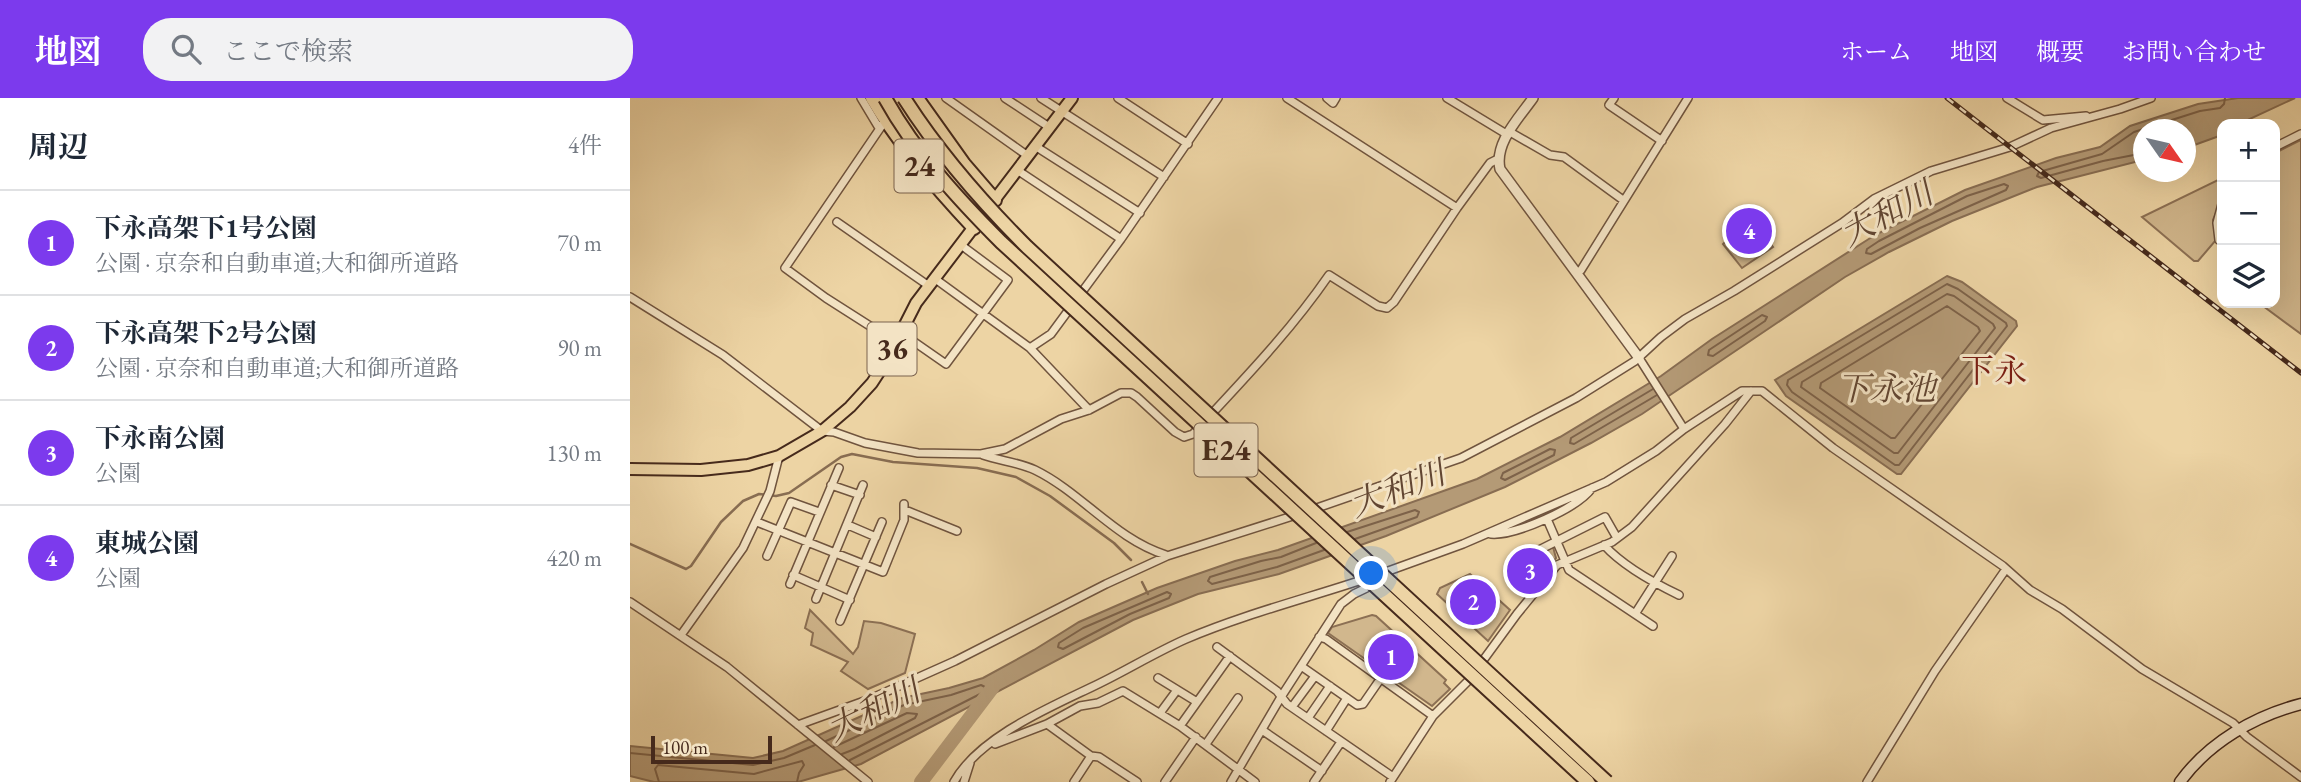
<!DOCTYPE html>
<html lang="ja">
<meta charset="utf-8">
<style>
body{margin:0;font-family:"EB Garamond","Noto Serif JP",serif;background:#f2f2f3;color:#1f2937}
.controls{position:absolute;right:21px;top:21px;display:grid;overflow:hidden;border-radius:14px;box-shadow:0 7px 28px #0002}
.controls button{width:63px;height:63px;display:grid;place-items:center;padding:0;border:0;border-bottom:2px solid #e0e1e3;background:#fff;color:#1f2937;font:35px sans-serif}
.compass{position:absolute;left:1503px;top:21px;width:63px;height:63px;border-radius:50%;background:#fff;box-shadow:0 7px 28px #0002;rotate:124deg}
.scale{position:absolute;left:21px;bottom:18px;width:121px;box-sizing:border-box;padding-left:7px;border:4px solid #462a1c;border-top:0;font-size:19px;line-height:24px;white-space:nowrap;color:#462a1c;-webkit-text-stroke:5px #f3e3c4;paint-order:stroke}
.you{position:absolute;left:742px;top:476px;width:24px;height:24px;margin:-18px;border:5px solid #fff;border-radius:50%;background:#1a73e8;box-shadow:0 0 0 10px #1a73e833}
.badge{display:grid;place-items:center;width:46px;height:46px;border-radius:50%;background:#7c3aed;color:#fff;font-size:23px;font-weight:700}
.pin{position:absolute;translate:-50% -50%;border:4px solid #fff;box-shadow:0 2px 7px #0006}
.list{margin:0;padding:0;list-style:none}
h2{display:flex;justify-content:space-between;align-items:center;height:91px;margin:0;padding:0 28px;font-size:30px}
h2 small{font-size:23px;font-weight:400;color:#747a83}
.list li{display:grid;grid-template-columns:46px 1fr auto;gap:21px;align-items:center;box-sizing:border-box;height:105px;padding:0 28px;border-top:2px solid #e0e1e3}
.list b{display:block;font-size:26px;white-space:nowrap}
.list p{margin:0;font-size:23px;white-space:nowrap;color:#747a83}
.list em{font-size:23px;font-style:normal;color:#747a83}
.icon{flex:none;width:38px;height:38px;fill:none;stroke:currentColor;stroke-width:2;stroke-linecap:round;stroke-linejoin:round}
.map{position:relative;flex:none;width:1671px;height:684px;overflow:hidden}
header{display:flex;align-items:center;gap:42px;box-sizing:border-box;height:98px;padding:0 35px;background:#7c3aed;color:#fff}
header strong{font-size:33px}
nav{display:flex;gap:38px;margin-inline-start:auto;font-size:24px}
.search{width:490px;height:63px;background:#f2f2f3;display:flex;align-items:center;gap:18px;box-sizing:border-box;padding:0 24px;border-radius:28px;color:#747a83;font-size:26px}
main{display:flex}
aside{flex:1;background:#fff}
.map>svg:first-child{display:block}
.green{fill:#d1b78d;stroke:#8c7054;stroke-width:2}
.water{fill:#b49a76;stroke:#886d52;stroke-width:2}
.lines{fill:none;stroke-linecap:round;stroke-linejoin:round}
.shore{stroke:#7d6249;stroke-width:2}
.stream{stroke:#886d52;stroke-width:2.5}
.river{stroke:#b49a76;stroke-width:14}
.minor-casing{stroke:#70543e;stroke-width:10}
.tertiary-casing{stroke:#70543e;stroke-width:12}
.secondary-casing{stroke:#462a1c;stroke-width:13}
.primary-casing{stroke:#462a1c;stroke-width:14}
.trunk-casing{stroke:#462a1c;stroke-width:16}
.minor{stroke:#f3e3c4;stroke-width:7}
.tertiary{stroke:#f3e3c4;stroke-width:9}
.secondary{stroke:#f3e3c4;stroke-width:10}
.primary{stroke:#edd4a4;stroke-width:10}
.trunk{stroke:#edd4a4;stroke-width:12}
.rail-casing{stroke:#462a1c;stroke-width:5}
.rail{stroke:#f3e3c4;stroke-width:2.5;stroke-dasharray:8;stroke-linecap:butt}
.motorway-bridge-casing{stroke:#462a1c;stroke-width:16;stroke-linecap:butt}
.motorway-bridge{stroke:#edd4a4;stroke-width:12}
.labels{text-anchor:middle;stroke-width:6;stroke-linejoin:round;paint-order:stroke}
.shield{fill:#f3e3c4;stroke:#7a624e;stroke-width:2}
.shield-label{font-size:30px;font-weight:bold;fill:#462a1c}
.water-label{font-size:33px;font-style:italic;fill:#624632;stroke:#f3e3c4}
.neighbourhood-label{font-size:33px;fill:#7a1f14;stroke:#f3e3c4}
</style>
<header>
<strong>地図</strong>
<div class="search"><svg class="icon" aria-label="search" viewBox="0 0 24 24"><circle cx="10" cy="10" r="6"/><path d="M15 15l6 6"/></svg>ここで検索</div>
<nav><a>ホーム</a><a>地図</a><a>概要</a><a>お問い合わせ</a></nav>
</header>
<main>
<aside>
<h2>周辺<small>4件</small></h2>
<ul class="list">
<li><span class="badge">1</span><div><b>下永高架下1号公園</b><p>公園 · 京奈和自動車道;大和御所道路</p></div><em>70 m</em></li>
<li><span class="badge">2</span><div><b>下永高架下2号公園</b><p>公園 · 京奈和自動車道;大和御所道路</p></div><em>90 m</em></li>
<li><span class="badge">3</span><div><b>下永南公園</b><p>公園</p></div><em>130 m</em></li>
<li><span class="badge">4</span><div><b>東城公園</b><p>公園</p></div><em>420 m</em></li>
</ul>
</aside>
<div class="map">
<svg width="1671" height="684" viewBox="0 0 1671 684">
<rect width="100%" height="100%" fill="#edd4a4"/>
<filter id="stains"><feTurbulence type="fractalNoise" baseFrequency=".00286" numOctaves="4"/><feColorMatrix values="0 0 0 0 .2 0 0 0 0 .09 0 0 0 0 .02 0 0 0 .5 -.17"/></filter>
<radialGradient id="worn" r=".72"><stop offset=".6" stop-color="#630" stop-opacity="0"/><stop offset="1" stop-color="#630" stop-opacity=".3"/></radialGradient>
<path class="green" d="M1671,42V236L1629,205H1645V55Z
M1592,80V101L1583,122L1586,142L1568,163H1564L1512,119Z
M1120,120L1143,149L1112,170L1093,146Z
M923,449L926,460L902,491L885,479L883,468Z
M840,476L880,512L858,543L807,496L810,490Z
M180,512L223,556L228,549L234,523L251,525L285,536L275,575L238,591L211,573L218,564L181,547L183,535L175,530Z
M742,517L746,518L816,582L814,585L820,591L802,608L698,535L702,529Z"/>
<path class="water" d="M1608,0H1665L1609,26H1592V37L1556,50V32H1514L1513,62L1407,89L1322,123L1259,154L1215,179L1012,316L961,345L875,389L756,438L649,476L568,496L503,522L231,666L168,684H24L0,678V648L123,660L153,653L272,600L319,590L353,580L404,552L449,524L527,490L605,463L648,452L847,381L930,339L1031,278L1082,241L1245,137L1335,92L1426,60L1470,49L1500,28L1568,6Z
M1317,178L1332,184L1386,223L1387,228L1271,376H1267L1156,298L1145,282Z"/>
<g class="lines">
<path class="shore" d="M1514,55L1473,63L1411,80L1407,78L1409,74L1472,56L1504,34L1570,13L1590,10L1594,6L1595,0
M1374,86L1378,88L1376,92L1290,130L1241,156L1236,155L1237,151L1249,143L1337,98Z
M1317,186L1328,191L1376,225L1377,228L1269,367H1265L1162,294L1157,287L1158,282Z
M1317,196L1324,198L1363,226L1365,230L1268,355H1264L1171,289L1172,284Z
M1317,208L1348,229L1350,233L1265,340H1261L1190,290L1191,285Z
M1132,217L1137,219L1135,223L1083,258L1078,257L1079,252Z
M1023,291L941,340L940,345L944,346L1027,297
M920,351L925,352L924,357L875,382L871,380L873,375Z
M717,434L785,412L789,414L787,419L725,441
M686,445L651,459L631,463L580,479L578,483L582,486L647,469L694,452
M537,494L541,496L539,500L500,516L433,551L428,549L429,545L453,530Z
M196,643L274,607L321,597L351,587L355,589L354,594L220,662
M204,649L277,615L287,616L285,620L225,651L212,656
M0,655L123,667L154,660L185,647
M29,684L25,671L28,667L124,676L172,663L174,667L169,675L167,684"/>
<path class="stream" d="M0,446L56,471L61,468L91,424L113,403L129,396L146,398L159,395L211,359L222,356L263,364L347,370L386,379L420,398L484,445L501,462
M512,484L518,496
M293,681L294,684"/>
<path class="river" d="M291,684L363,589"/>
<defs>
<path id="minor" d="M231,0L249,30
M316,0L398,58
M375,0L419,29
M411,0L534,79
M488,0L558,46
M657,0L827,110
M697,0L703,5L706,0
M817,0L878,37
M984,0L979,7L1032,43
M1377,0L1413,22L1456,18
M255,23L155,170L196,200L265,244
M880,34L920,57L934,59L993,102
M405,48L510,115
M1645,49L1671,36
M387,72L491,141
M207,124L299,188
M1589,142L1587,125L1592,106
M946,175L951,172L1058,0
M304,180L400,250L459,312
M0,199L93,257L192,333L204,334L235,345L288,355L351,356L375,351L431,321L459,312L491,295H501L507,299L545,334L554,339L563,336C611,284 659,235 699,177L748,208L757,210L764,204L827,110L860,65L868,61
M270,234L316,266L378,182L331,147
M400,250L421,236L491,141L588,0
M1009,260L1054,331
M353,357C370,363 388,364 405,372C452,395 485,441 536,457
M201,387L230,397
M275,412L327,433
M681,412L831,360L946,300L1005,263L1031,239L1055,221L1104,193L1212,125L1244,101L1301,73L1380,49L1421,30L1490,11L1521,0
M917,421L939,472L1023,528
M127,424L253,474L274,422V406
M218,427L246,439
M861,436C885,438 948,410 962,390
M974,447C993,468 1024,485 1049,497
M137,458L161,404L189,414
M883,465L975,419L987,440
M750,476L833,446L976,384L1026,353L1054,331L1112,293H1132L1203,350L1373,468L1400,492L1432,511L1512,571L1603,625L1617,639L1671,679
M163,477L220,502
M160,486L209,370
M186,501L233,387
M0,504L97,569L238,684
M1005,516L1042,458
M210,523L252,424
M51,537L113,450L140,393L149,358
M689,539L696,541L803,618
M587,549L647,593L657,606L763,679
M671,568L727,607L733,606L751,580
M528,580L567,604
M662,609L685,578
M530,615L547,592
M678,620L700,588
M417,626L461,658L469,659L507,684
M168,627L240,601L325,563L476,486L537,458L669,416
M550,628L600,558
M632,632L692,673
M696,633L717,600
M365,646L417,626L450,608L468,605L493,593L550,628L625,684
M576,646L608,600
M324,684C348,640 418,610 462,589C494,574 524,555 556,541C615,516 678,500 738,480
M334,684L340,665
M444,684L461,658
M535,684L566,639
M601,684L651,599L711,506L724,496L759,479
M684,684L711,644
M760,684L803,618L838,583L887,516L927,467L982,444L1002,429L1095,326L1121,293
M1237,684L1305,573L1376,471"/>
<path id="tertiary" d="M903,0C889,20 864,45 870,71L1009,260"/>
<path id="secondary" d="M1550,684C1579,644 1625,618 1671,606"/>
<path id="primary" d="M0,371L71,372L118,367L149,358L192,333L220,309L242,285L257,262L286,205L442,0"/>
<path id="trunk" d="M242,0C270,48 306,90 344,130
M287,0L334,66L365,102"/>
</defs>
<use href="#minor" class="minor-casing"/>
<use href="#tertiary" class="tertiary-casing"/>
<use href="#secondary" class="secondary-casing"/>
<use href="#primary" class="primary-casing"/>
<use href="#trunk" class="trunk-casing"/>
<use href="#minor" class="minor"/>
<use href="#tertiary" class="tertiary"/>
<use href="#secondary" class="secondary"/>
<use href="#primary" class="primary"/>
<use href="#trunk" class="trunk"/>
<defs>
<path id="rail" d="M1317,0L1671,275"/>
</defs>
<use href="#rail" class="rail-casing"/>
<use href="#rail" class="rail"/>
<defs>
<path id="motorway-bridge" d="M255,0C285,54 328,101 371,144L958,684
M274,0C309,55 351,103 397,149L977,684"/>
</defs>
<use href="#motorway-bridge" class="motorway-bridge-casing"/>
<use href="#motorway-bridge" class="motorway-bridge"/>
</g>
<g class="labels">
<g class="shield">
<rect x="264.5" y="41.5" width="49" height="53" rx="5"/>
<rect x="237.5" y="224.5" width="49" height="53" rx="5"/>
<rect x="564.5" y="325.5" width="63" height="53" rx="5"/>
</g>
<g class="shield-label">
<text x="289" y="78">24</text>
<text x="262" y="261">36</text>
<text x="596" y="362">E24</text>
</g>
<g class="water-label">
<text transform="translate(1256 115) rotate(-28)" y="12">大和川</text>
<text x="1256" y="302">下永池</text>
<text transform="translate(767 390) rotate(-21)" y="12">大和川</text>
<text transform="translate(243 611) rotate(-26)" y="12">大和川</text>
</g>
<g class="neighbourhood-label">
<text x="1364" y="284">下永</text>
</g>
</g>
<rect width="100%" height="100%" filter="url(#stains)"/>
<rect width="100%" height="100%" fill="url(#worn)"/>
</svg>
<div class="controls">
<button>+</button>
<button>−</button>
<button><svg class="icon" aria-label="layers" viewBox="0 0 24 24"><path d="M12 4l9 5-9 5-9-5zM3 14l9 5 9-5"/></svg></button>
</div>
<svg class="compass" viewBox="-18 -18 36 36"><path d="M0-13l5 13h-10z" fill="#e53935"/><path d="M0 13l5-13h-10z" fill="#747a83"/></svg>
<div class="scale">100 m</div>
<div class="you"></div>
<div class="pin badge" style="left:761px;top:559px">1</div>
<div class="pin badge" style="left:843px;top:504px">2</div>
<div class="pin badge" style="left:900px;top:473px">3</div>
<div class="pin badge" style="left:1119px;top:133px">4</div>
</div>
</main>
